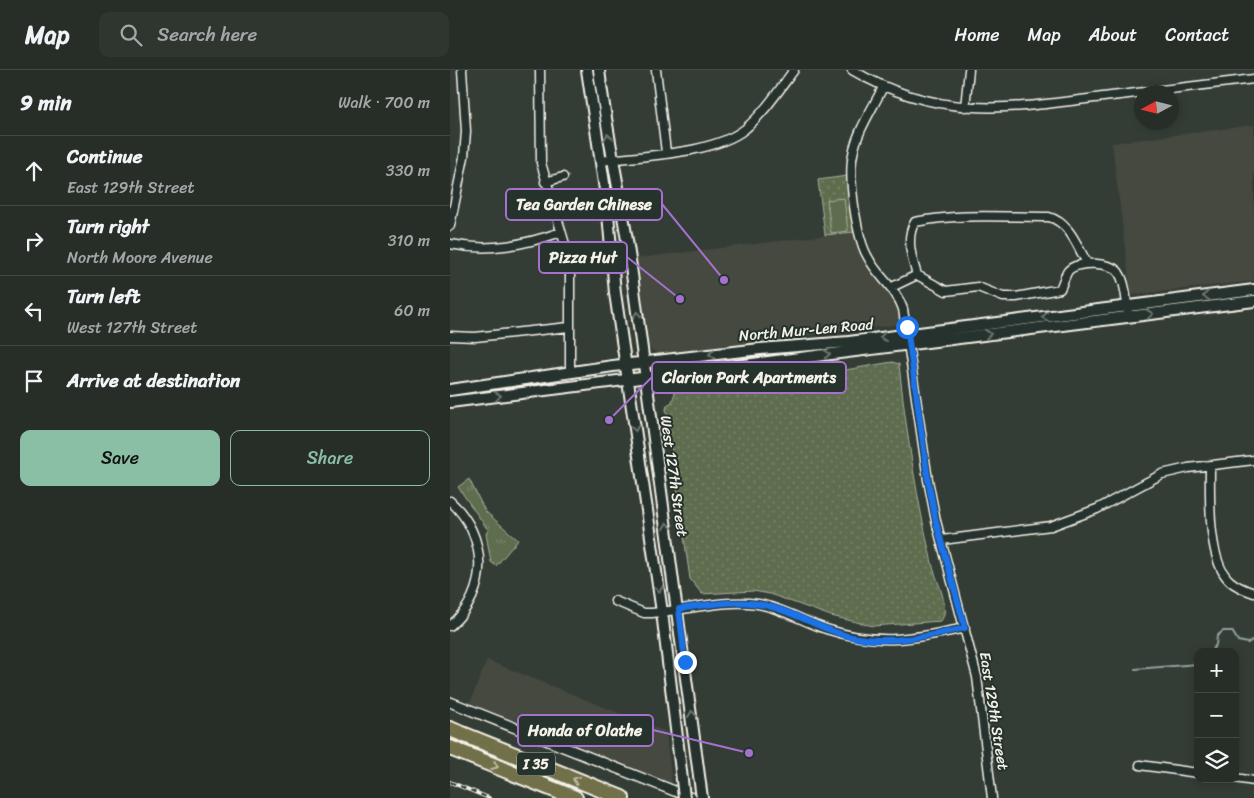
<!DOCTYPE html>
<meta charset="utf-8">
<style>
body{margin:0;font-family:Sriracha,sans-serif;background:#2f3630;color:#f1f3f6}
.controls{position:absolute;right:15px;bottom:15px;display:grid;overflow:hidden;border-radius:10px;box-shadow:0 2px 8px #0003}
.controls button{width:45px;height:45px;display:grid;place-items:center;padding:0;border:0;border-bottom:1px solid #434a45;background:#272e28;color:#f1f3f6;font:25px sans-serif}
.compass{position:absolute;left:684px;top:15px;width:45px;height:45px;border-radius:50%;background:#272e28;box-shadow:0 2px 8px #0003;rotate:263deg}
.stop{position:absolute;width:15px;height:15px;margin:-11px;border:4px solid #1a73e8;border-radius:50%;background:#fff}
.stop.end{background:#1a73e8;border-color:#fff;box-shadow:0 1px 5px #0008}
.list{margin:0;padding:0;list-style:none}
h2{display:flex;justify-content:space-between;align-items:center;height:65px;margin:0;padding:0 20px;font-size:21px}
h2 small{font-size:16px;font-weight:400;color:#a4a8a8}
.list li{display:grid;grid-template-columns:32px 1fr auto;gap:15px;align-items:center;box-sizing:border-box;height:70px;padding:0 20px;border-top:1px solid #434a45}
.list b{display:block;font-size:19px;white-space:nowrap}
.list p{margin:0;font-size:16px;white-space:nowrap;color:#a4a8a8}
.list em{font-size:16px;font-style:normal;color:#a4a8a8}
.actions{display:flex;gap:10px;padding:15px 20px}
.actions a{flex:1;padding:11px 0;border:1px solid #8abfa5;border-radius:10px;text-align:center;font-size:18px;color:#8abfa5}
.actions .main{background:#8abfa5;color:#111}
.icon{flex:none;width:28px;height:28px;fill:none;stroke:currentColor;stroke-width:2;stroke-linecap:round;stroke-linejoin:round}
.map{position:relative;flex:none;width:804px;height:728px;overflow:hidden}
header{display:flex;align-items:center;gap:30px;box-sizing:border-box;height:70px;padding:0 25px;background:#272e28;border-bottom:1px solid #434a45}
header strong{font-size:24px}
nav{display:flex;gap:28px;margin-inline-start:auto;font-size:18px}
.search{width:350px;height:45px;background:#2f3630;display:flex;align-items:center;gap:12px;box-sizing:border-box;padding:0 18px;border-radius:10px;color:#a4a8a8;font-size:19px}
main{display:flex}
aside{flex:1;background:#272e28}
.map>svg:first-child{display:block}
.built{fill:#45493f}
.grass{fill:url(#grass-dots);stroke:#a9af9c}
.park{fill:url(#park-tufts);stroke:#a9af9c}
.pitch{fill:#5e6d4f;stroke:#a9af9c}
.lines{fill:none;stroke-linecap:round;stroke-linejoin:round}
.stream{stroke:#8fa2a1;stroke-width:2}
.minor-casing{stroke:#f4f1e8;stroke-width:11}
.tertiary-casing{stroke:#f4f1e8;stroke-width:12}
.secondary-casing{stroke:#f4f1e8;stroke-width:14}
.motorway-casing{stroke:#f4f1e8;stroke-width:18}
.minor{stroke:#26332d;stroke-width:8}
.tertiary{stroke:#26332d;stroke-width:9}
.secondary{stroke:#26332d;stroke-width:10}
.motorway{stroke:#726f4a;stroke-width:14}
.rail-casing{stroke:#f4f1e8;stroke-width:4}
.rail{stroke:#26332d;stroke-width:2;stroke-dasharray:5.5;stroke-linecap:butt}
.secondary-bridge-casing{stroke:#f4f1e8;stroke-width:14;stroke-linecap:butt}
.secondary-bridge{stroke:#26332d;stroke-width:10}
.oneway{stroke:#6e766e}
.oneway2{stroke:#c0bda9}
.route{stroke:#1a73e8;stroke-width:6}
.labels{text-anchor:middle;stroke-width:4;stroke-linejoin:round;paint-order:stroke}
.shield{fill:#26332d;stroke:#b6b8b0;stroke-width:1}
.shield-label{font-size:14px;font-weight:bold;fill:#f4f1e8}
.street-label{font-size:15px;fill:#f4f1e8;stroke:#26332d}
.leader{fill:none;stroke:#a571cd;stroke-width:2}
.callout-dot{fill:#a571cd;stroke:#26332d;stroke-width:2}
.callout{fill:#26332d;stroke:#a571cd;stroke-width:2}
.callout-label{font-size:16px;text-anchor:middle;font-weight:bold;fill:#f4f1e8}
</style>
<header>
<strong>Map</strong>
<div class="search"><svg class="icon" aria-label="search" viewBox="0 0 24 24"><circle cx="10" cy="10" r="6"/><path d="M15 15l6 6"/></svg>Search here</div>
<nav><a>Home</a><a>Map</a><a>About</a><a>Contact</a></nav>
</header>
<main>
<aside>
<h2>9 min<small>Walk · 700 m</small></h2>
<ul class="list">
<li><svg class="icon" aria-label="ahead" viewBox="0 0 24 24"><path d="M12 20V5M6 11l6-6 6 6"/></svg><div><b>Continue</b><p>East 129th Street</p></div><em>330 m</em></li>
<li><svg class="icon" aria-label="right" viewBox="0 0 24 24"><path d="M7 20v-9h11M14 6l5 5-5 5"/></svg><div><b>Turn right</b><p>North Moore Avenue</p></div><em>310 m</em></li>
<li><svg class="icon" aria-label="left" viewBox="0 0 24 24"><path d="M17 20v-9H6M10 6l-5 5 5 5"/></svg><div><b>Turn left</b><p>West 127th Street</p></div><em>60 m</em></li>
<li><svg class="icon" aria-label="arrive" viewBox="0 0 24 24"><path d="M6 21V4h12l-3 4 3 4H6"/></svg><div><b>Arrive at destination</b></div></li>
</ul>
<div class="actions"><a class="main">Save</a><a>Share</a></div>
</aside>
<div class="map">
<svg width="804" height="728" viewBox="0 0 804 728">
<defs>
<pattern id="grass-dots" width="8" height="8" patternUnits="userSpaceOnUse" patternTransform="scale(1.25)"><rect width="8" height="8" fill="#5e6d4f"/><path d="M2 2h.1M6 6h.1" fill="none" stroke="#768268" stroke-width="1.8" stroke-linecap="round"/></pattern>
<pattern id="park-tufts" width="24" height="20" patternUnits="userSpaceOnUse" patternTransform="scale(1.25)"><rect width="24" height="20" fill="#5e6d4f"/><path d="M3 7l-1-3M5 7V3M7 7l1-3M15 17l-1-3M17 17v-4M19 17l1-3" fill="none" stroke="#768268"/></pattern>
</defs>
<rect width="100%" height="100%" fill="#343d35"/>
<filter id="ink" filterUnits="userSpaceOnUse"><feTurbulence type="fractalNoise" baseFrequency=".02" numOctaves="2"/><feDisplacementMap in="SourceGraphic" scale="10" xChannelSelector="R" yChannelSelector="G"/><feConvolveMatrix kernelMatrix="1 2 1 2 8 2 1 2 1" color-interpolation-filters="sRGB"/></filter>
<g filter="url(#ink)">
<path class="built" d="M804,55V211L681,225L662,73Z
M404,162L410,181L422,203L441,221L449,238L452,254L208,284L199,278L187,188Z
M37,590L216,662L222,716L19,635Z"/>
<path class="grass" d="M397,106L404,162L375,165L368,110Z
M442,292L449,294C456,362 467,431 483,497C487,512 501,538 491,551L423,556L381,546L320,524L303,521L252,524L240,509L216,339L217,335L222,332L226,319L372,304Z"/>
<path class="park" d="M19,409L35,441L68,470L46,496L41,492L36,464L38,460L8,417Z"/>
<path class="pitch" d="M394,128L398,161L381,163L377,130Z"/>
<g class="lines">
<path class="stream" d="M760,582L766,575L767,566L773,561H782L788,571L798,573L804,569
M685,599L748,594"/>
<defs>
<path id="minor" d="M90,0L91,93L117,181L120,200V302
M206,0L216,82
M402,0C489,51 559,39 653,27C703,21 754,15 804,9
M433,17C423,38 407,61 403,84C398,107 406,169 419,189C429,208 446,218 453,239L478,410L486,451L527,607L542,728
M515,37L519,0
M151,91C192,85 262,85 295,59C314,43 329,20 344,0
M95,112L113,107
M0,156L14,87L16,61L12,0
M0,174C39,182 74,175 111,162
M467,205C462,189 455,168 465,152C508,143 555,147 599,147C620,153 627,176 637,193
M442,217L467,205L496,221L528,217L553,227H566L610,219C613,213 615,205 618,201C627,190 663,192 669,203C676,213 676,230 678,242
M0,266L25,267L119,257
M760,395C760,424 757,491 780,511C787,517 795,520 804,523
M0,431C38,465 40,522 0,556
M492,470L601,456L647,439L712,404L738,398L804,390
M165,531L194,543H202C237,540 273,529 308,534C332,538 354,552 376,559C428,576 464,569 515,558
M690,695L748,703
M785,708L804,711"/>
<path id="tertiary" d="M0,632L242,728"/>
<path id="secondary" d="M137,0L157,133L165,223L212,542L231,701
M149,0C157,66 172,131 181,197C206,374 230,551 252,728
M0,320L163,296L310,279L399,272L804,220
M0,332L804,231"/>
<path id="motorway" d="M0,659L172,728
M0,678L125,728"/>
</defs>
<use href="#minor" class="minor-casing"/>
<use href="#tertiary" class="tertiary-casing"/>
<use href="#secondary" class="secondary-casing"/>
<use href="#motorway" class="motorway-casing"/>
<use href="#minor" class="minor"/>
<use href="#tertiary" class="tertiary"/>
<use href="#secondary" class="secondary"/>
<use href="#motorway" class="motorway"/>
<defs>
<path id="rail" d="M0,712L39,728"/>
</defs>
<use href="#rail" class="rail-casing"/>
<use href="#rail" class="rail"/>
<defs>
<path id="secondary-bridge" d="M231,701L234,728"/>
</defs>
<use href="#secondary-bridge" class="secondary-bridge-casing"/>
<use href="#secondary-bridge" class="secondary-bridge"/>
</g>
<defs><path id="oneway-chevron" d="M-2-3.5L2.5 0L-2 3.5" fill="none" stroke-width="1.6" stroke-linecap="round" stroke-linejoin="round" transform="scale(1.25)"/></defs>
<g class="oneway">
<use href="#oneway-chevron" transform="translate(158 67) rotate(-100)"/>
<use href="#oneway-chevron" transform="translate(756 226) rotate(172)"/>
<use href="#oneway-chevron" transform="translate(700 244) rotate(-7)"/>
<use href="#oneway-chevron" transform="translate(187 245) rotate(-97)"/>
<use href="#oneway-chevron" transform="translate(595 247) rotate(173)"/>
<use href="#oneway-chevron" transform="translate(538 264) rotate(-7)"/>
<use href="#oneway-chevron" transform="translate(433 267) rotate(173)"/>
<use href="#oneway-chevron" transform="translate(262 284) rotate(173)"/>
<use href="#oneway-chevron" transform="translate(377 284) rotate(-7)"/>
<use href="#oneway-chevron" transform="translate(48 326) rotate(-7)"/>
<use href="#oneway-chevron" transform="translate(185 358) rotate(81)"/>
<use href="#oneway-chevron" transform="translate(217 456) rotate(-98)"/>
<use href="#oneway-chevron" transform="translate(209 519) rotate(81)"/>
<use href="#oneway-chevron" transform="translate(242 644) rotate(-97)"/>
</g>
<g class="oneway2">
<use href="#oneway-chevron" transform="translate(45 696) rotate(22)"/>
<use href="#oneway-chevron" transform="translate(126 710) rotate(-158)"/>
</g>
</g>
<g class="lines" filter="url(#ink)">
<path class="route" d="M235,592L229,539C255,535 282,530 308,534C341,539 370,560 402,567C441,575 478,566 515,558L486,452L478,410L457,257"/>
</g>
<g class="labels">
<rect class="shield" x="67" y="682.5" width="38" height="23" rx="4"/>
<g class="shield-label">
<text x="86" y="699">I 35</text>
</g>
<g class="street-label">
<text transform="translate(356 260) rotate(-5)" y="5">North Mur-Len Road</text>
<text transform="translate(224 406) rotate(82)" y="5">West 127th Street</text>
<text transform="translate(544 641) rotate(81)" y="5">East 129th Street</text>
</g>
</g>
<path class="leader" d="M274 210L212 134M230 229L177 187M159 350L202 307M299 683L203 660"/>
<g class="callout-dot">
<circle cx="274" cy="210" r="5"/>
<circle cx="230" cy="229" r="5"/>
<circle cx="159" cy="350" r="5"/>
<circle cx="299" cy="683" r="5"/>
</g>
<g class="callout">
<rect x="56" y="119" width="156" height="31" rx="5"/>
<rect x="89" y="172" width="88" height="31" rx="5"/>
<rect x="202" y="292" width="194" height="31" rx="5"/>
<rect x="68" y="645" width="135" height="31" rx="5"/>
</g>
<g class="callout-label">
<text x="134" y="140">Tea Garden Chinese</text>
<text x="133" y="193">Pizza Hut</text>
<text x="299" y="313">Clarion Park Apartments</text>
<text x="135" y="666">Honda of Olathe</text>
</g>
</svg>
<div class="controls">
<button>+</button>
<button>−</button>
<button><svg class="icon" aria-label="layers" viewBox="0 0 24 24"><path d="M12 4l9 5-9 5-9-5zM3 14l9 5 9-5"/></svg></button>
</div>
<svg class="compass" viewBox="-18 -18 36 36"><path d="M0-13l5 13h-10z" fill="#e53935"/><path d="M0 13l5-13h-10z" fill="#a4a8a8"/></svg>
<div class="stop" style="left:457px;top:257px"></div>
<div class="stop end" style="left:235px;top:592px"></div>
</div>
</main>
